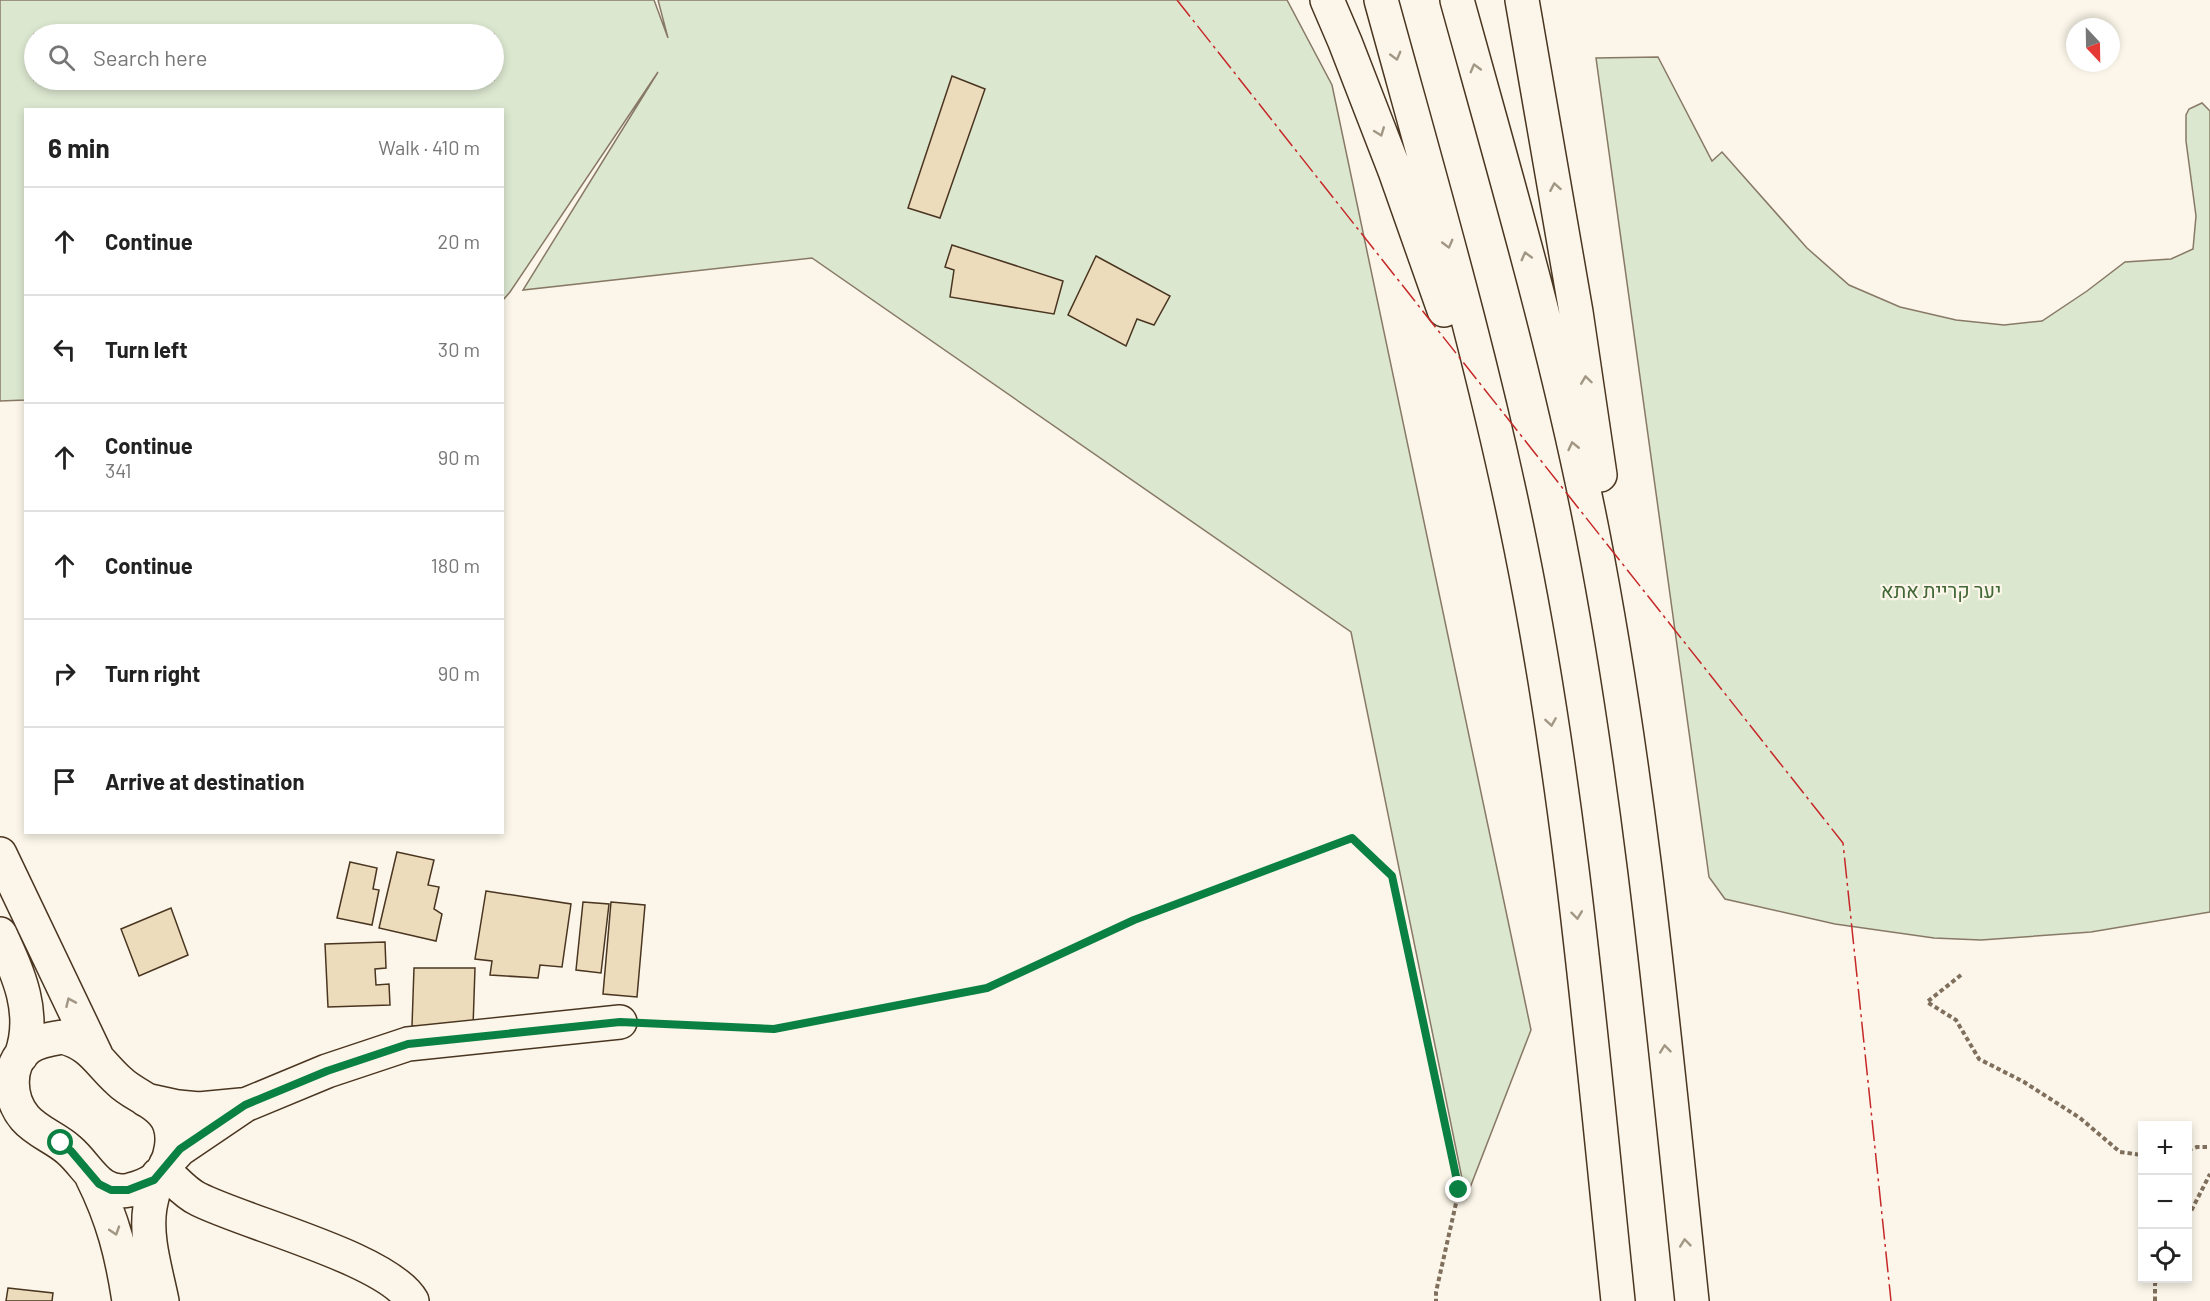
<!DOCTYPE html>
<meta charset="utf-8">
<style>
body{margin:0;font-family:Barlow,Heebo,sans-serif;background:#f6f6f6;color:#222}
.controls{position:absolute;right:18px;bottom:18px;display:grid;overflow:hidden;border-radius:0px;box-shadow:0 3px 9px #0003}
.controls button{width:54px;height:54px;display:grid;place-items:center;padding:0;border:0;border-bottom:2px solid #e0e0e0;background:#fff;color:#222;font:30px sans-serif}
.compass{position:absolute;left:2066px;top:18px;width:54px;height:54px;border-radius:50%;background:#fff;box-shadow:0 3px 9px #0003;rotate:158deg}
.stop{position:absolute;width:18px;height:18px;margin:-14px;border:4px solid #0b8043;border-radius:50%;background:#fff}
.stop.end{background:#0b8043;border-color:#fff;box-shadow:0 2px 6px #0008}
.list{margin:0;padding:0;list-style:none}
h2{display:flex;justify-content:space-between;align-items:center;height:78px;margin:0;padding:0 24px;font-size:26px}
h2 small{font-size:20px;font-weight:400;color:#767676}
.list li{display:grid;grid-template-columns:39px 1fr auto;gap:18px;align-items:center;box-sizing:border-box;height:108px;padding:0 24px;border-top:2px solid #e0e0e0}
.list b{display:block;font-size:22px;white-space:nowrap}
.list p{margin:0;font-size:20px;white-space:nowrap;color:#767676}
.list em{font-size:20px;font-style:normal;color:#767676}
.icon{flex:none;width:33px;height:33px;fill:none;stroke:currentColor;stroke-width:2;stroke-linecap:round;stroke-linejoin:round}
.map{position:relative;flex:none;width:2210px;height:1301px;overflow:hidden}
.search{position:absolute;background:#fff;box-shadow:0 3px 9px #0003;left:24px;top:24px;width:480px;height:66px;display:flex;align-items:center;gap:15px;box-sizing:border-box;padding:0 21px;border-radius:33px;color:#767676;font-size:22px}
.panel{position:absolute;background:#fff;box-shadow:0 3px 9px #0003;left:24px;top:108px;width:480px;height:726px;border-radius:0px}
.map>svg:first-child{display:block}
.green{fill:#dce7d0;stroke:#887966;stroke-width:1.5;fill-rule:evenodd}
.building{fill:#ecdcbc;stroke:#4a3520;stroke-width:1.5}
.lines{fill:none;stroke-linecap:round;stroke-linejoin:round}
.minor-casing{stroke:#4a3520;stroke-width:36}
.highway-casing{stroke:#4a3520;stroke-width:36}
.path{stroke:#7f6f5c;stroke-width:4;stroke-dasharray:4.5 3;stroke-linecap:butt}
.minor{stroke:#fbf6e9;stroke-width:33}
.highway{stroke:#fbf6e9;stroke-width:33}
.power{stroke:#c62828;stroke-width:1.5;stroke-dasharray:21 4.5 3 4.5;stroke-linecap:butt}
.oneway{stroke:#a29684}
.route{stroke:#0b8043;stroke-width:8}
.labels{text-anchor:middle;stroke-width:4.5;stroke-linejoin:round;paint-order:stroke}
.park-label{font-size:20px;fill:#436837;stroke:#fbf6e9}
</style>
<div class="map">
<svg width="2210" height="1301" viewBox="0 0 2210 1301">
<rect width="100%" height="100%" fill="#fbf6e9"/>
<path class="green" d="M0,0H654L668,38L658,0H1287L1332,85L1531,1030L1466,1198L1351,632L812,258L523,290L658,72L510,292L503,300L502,110H26L25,400L0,401ZM34,34H494V80H34Z
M1658,57L1712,161L1722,152L1807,248L1849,285L1900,307L1956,320L2004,325L2042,321L2087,291L2125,262L2171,259L2193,249L2196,216L2186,141V115L2189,109L2202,103L2210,111V912L2091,932L1981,940L1934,938L1835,924L1725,899L1709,877L1596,58Z"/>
<path class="building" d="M952,76L985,89L940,218L908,208Z
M952,245L1063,281L1054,314L950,297L954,270L945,267Z
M1096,256L1170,296L1154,325L1137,319L1126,346L1068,315Z
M397,852L434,860L428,885L439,887L434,909L442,914L436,941L379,928Z
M350,862L377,868L373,889L379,890L372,925L337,918Z
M486,891L571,904L562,967L540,965L538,978L490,975L492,961L475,959Z
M583,902L609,904L601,973L576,970Z
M611,902L645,905L637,997L603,994Z
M171,908L188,955L139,976L121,929Z
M385,942L386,968L375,969L376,985L389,984L390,1005L328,1007L325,944Z
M414,968H475L473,1027L412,1026Z
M8,1288L53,1293L52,1301H6Z"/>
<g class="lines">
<defs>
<path id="minor" d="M0,854L96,1055
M0,934C18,973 37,1013 21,1056
M63,1037C92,1045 98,1062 119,1081C132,1094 151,1099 163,1113C179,1131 172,1165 155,1179C148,1185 138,1188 130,1190C99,1197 89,1167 69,1150C56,1138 37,1132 25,1118C9,1099 6,1065 28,1048C37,1041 51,1039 63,1037Z
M146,1100L178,1107L199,1109L241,1105
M166,1164L180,1149L245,1105L327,1071L408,1044L620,1022
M163,1170C174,1179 185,1193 198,1199C245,1223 389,1259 412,1301
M158,1175C155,1186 152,1196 150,1207C145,1238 156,1271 162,1301
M92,1177C113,1219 122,1255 129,1301"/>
<path id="highway" d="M1327,0L1345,42L1395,171L1444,310
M1381,0C1431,182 1484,363 1521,548C1571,796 1592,1050 1618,1301
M1457,0C1506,177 1558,355 1593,535C1642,788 1665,1045 1692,1301
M1522,0L1576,312L1600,475"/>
</defs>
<use href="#minor" class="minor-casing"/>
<use href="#highway" class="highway-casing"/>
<path class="path" d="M1961,975L1927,1002L1956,1020L1979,1059L2024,1082L2080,1118L2120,1152L2142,1155
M651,1024L774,1029L987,988L1134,920L1352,838L1392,876L1459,1190L1436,1292V1301
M2188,1150L2197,1147H2210
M2188,1217L2210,1174
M2155,1301V1284L2157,1278"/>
<use href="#minor" class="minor"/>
<use href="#highway" class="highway"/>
<path class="power" d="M1177,0L1843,843L1891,1301"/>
</g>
<defs><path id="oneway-chevron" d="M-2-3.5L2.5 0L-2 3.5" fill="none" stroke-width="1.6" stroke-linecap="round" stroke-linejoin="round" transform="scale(1.5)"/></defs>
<g class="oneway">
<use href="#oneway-chevron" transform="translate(1396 56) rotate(75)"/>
<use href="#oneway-chevron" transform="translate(1475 68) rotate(-105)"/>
<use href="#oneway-chevron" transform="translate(1380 132) rotate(69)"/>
<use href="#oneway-chevron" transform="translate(1555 187) rotate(-100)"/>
<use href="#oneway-chevron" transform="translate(1448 244) rotate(75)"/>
<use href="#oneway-chevron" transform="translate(1526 256) rotate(-105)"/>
<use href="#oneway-chevron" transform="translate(1586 380) rotate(-98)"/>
<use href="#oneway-chevron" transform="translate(1573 446) rotate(-103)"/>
<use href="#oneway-chevron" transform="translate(1551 722) rotate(81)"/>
<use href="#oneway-chevron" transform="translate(1577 915) rotate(83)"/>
<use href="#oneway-chevron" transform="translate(70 1002) rotate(-114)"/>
<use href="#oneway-chevron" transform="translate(1665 1049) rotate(-96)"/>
<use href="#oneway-chevron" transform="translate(115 1231) rotate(72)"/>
<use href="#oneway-chevron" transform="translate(1685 1243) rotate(-96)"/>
</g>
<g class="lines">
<path class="route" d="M61,1143L71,1151L99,1184L111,1190H128L154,1180L180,1149L245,1105L327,1071L408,1044L620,1022L774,1029L987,988L1134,920L1352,838L1392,876L1459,1190"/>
</g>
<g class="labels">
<g class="park-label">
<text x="1941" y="598">יער קריית אתא</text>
</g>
</g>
</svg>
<div class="controls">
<button>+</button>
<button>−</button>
<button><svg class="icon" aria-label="locate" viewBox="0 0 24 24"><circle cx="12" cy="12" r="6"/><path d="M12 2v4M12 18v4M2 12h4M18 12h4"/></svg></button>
</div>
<svg class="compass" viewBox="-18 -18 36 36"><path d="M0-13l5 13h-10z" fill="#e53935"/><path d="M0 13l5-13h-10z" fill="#767676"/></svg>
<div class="stop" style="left:61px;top:1143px"></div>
<div class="stop end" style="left:1459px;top:1190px"></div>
<div class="search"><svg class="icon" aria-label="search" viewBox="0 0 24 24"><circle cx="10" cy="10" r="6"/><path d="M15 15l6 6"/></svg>Search here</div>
<section class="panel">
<h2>6 min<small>Walk · 410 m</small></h2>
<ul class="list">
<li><svg class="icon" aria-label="ahead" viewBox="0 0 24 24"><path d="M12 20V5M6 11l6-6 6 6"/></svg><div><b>Continue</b></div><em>20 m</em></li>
<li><svg class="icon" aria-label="left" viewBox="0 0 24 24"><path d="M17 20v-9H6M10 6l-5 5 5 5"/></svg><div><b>Turn left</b></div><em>30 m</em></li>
<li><svg class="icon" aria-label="ahead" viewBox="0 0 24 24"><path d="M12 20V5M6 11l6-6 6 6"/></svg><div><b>Continue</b><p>341</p></div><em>90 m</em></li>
<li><svg class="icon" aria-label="ahead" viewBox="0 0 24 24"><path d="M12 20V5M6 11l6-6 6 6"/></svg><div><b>Continue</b></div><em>180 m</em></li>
<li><svg class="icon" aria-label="right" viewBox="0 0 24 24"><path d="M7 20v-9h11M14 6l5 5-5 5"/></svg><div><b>Turn right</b></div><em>90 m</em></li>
<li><svg class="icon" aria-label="arrive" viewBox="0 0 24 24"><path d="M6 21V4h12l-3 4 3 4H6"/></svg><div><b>Arrive at destination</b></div></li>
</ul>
</section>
</div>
